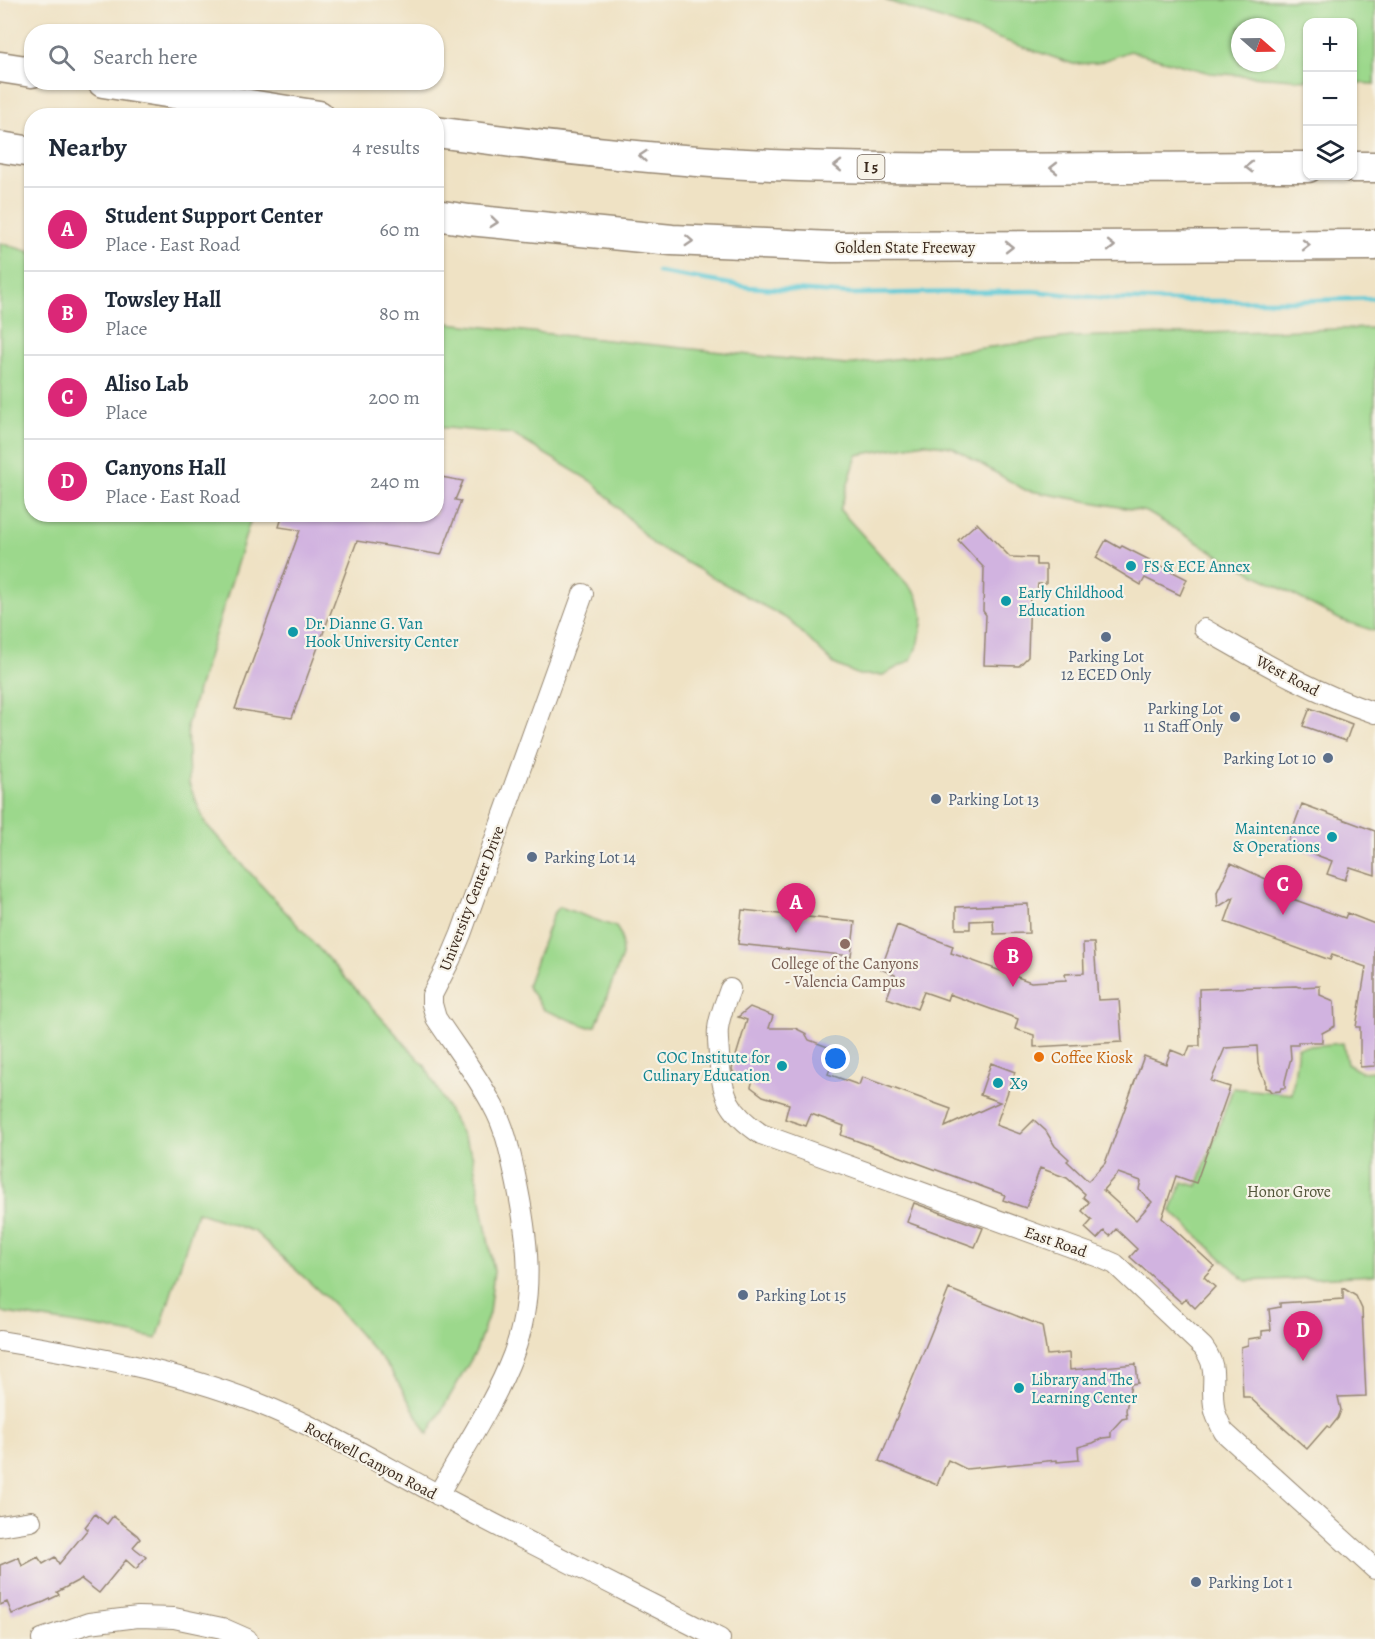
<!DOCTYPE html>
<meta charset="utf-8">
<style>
body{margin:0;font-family:Alegreya,serif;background:#f2f2f3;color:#1f2937}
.controls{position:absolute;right:18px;top:18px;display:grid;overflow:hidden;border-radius:12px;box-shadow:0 2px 4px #0004}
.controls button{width:54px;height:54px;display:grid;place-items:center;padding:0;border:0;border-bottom:2px solid #e0e1e3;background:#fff;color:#1f2937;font:30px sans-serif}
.compass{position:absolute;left:1231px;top:18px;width:54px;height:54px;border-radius:50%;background:#fff;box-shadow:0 2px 4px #0004;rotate:110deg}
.you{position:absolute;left:836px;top:1059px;width:21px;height:21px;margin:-15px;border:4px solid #fff;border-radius:50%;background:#1a73e8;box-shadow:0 0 0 9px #1a73e833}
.badge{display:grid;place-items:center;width:39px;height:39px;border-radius:50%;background:#db2777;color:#fff;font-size:20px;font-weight:700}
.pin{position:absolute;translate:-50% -50px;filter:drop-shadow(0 2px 3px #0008)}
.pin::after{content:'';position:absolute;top:32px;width:21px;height:18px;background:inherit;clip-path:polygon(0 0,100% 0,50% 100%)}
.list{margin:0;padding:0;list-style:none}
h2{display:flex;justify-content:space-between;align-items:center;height:78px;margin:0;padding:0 24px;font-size:26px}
h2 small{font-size:20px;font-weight:400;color:#747a83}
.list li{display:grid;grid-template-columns:39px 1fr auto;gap:18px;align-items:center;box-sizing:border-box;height:84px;padding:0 24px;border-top:2px solid #e0e1e3}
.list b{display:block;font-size:22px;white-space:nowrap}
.list p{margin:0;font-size:20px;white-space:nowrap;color:#747a83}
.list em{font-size:20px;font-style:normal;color:#747a83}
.icon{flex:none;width:33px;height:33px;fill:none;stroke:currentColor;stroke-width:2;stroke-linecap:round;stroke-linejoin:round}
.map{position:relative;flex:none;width:1375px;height:1639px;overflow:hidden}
.search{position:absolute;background:#fff;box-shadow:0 2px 4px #0004;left:24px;top:24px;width:420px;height:66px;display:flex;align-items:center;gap:15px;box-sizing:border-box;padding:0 21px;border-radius:24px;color:#747a83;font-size:22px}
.panel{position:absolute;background:#fff;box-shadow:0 2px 4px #0004;left:24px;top:108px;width:420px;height:414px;border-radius:24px}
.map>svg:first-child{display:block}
.green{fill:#9cd88c;stroke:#6c8155;stroke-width:1.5;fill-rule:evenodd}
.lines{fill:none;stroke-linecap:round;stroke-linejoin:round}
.stream{stroke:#5ecad7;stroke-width:4.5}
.building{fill:#d1b3e0;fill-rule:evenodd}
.minor-casing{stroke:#958671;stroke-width:22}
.highway-casing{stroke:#958671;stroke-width:33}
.minor{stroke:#fff;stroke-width:20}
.highway{stroke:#fff;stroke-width:30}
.oneway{stroke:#a79f9a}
.culture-dot{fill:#0f9aa8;stroke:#f7f3e8;stroke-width:2}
.service-dot{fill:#5c6f8a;stroke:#f7f3e8;stroke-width:2}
.education-dot{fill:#8d6e63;stroke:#f7f3e8;stroke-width:2}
.food-dot{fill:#e8710a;stroke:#f7f3e8;stroke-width:2}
.labels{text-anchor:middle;stroke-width:4.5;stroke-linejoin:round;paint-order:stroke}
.shield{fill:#f7f3e8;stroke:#73665b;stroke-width:1.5}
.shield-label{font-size:15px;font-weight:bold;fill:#3b2a1e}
.street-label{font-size:16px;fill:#3b2a1e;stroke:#f7f3e8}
.culture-label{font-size:16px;fill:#0d838f;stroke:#f7f3e8;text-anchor:start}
.service-label{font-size:16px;fill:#4e5e75;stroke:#f7f3e8;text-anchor:start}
.education-label{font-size:16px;fill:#785e54;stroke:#f7f3e8}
.food-label{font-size:16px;fill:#c56008;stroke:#f7f3e8;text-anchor:start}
.park-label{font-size:16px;fill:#53563a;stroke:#f7f3e8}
</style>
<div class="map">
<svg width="1375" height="1639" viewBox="0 0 1375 1639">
<rect width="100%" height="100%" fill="#f7f3e8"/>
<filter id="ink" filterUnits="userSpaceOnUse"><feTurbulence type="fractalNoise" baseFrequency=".0167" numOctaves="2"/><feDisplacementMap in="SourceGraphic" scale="12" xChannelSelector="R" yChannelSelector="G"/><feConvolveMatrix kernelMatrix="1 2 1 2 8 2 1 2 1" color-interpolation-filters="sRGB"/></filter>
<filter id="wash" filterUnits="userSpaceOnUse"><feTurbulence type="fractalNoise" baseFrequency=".008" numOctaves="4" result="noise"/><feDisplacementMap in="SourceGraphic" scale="24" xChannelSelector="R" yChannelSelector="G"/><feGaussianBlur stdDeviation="1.35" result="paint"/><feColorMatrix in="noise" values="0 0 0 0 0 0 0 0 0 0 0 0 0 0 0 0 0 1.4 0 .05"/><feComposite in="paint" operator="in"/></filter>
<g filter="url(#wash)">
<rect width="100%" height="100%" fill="#efe2c4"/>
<path class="green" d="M885,0H1375V84L1353,83L1352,22H1308L1307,80L1210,73L1130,51L1097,63L1073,64ZM1240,27H1276V63H1240Z
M0,243L31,252L32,514L252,515L187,725L189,784L205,823L425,1066L472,1154L494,1271L489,1313L476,1351L428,1434L390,1369L334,1305L255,1232L197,1212L157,1339L108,1329L0,1312Z
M437,322L846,365L1071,337L1375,328V631L1341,620L1220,556L1147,512L1025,490L952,447L924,443L857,455L840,510L917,595L923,617L919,642L911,660L883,675H859L834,664L789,620L653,544L594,483L512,434L437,427Z
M560,907L616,927L621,935L622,956L596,1026L589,1027L544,1010L527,986L554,912Z
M1343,1043L1347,1064L1361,1072L1375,1071V1275L1246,1281L1171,1211L1182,1182L1197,1186L1233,1088L1292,1094L1298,1047Z"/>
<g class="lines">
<path class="stream" d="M658,272L748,287L851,294L1033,291L1109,299L1176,301H1293L1375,298"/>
</g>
<g id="blocks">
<path class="building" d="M436,476L463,481L455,500L461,501L441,555L357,541L292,718L235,709L300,530L279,527L283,514H436Z
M977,523L1010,557L1036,558V565H1046V584H1038L1037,592H1030L1028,657L1019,666L984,665L986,615L983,611L984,568L958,540Z
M1106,540L1120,548L1122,546L1187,579L1180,595L1145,578L1141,585L1096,558Z
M1310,708L1352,724L1346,741L1303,726Z
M1302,804L1375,831V875L1350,867L1345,880L1327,874L1332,861L1287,844Z
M1231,863L1277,884L1275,888L1280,890L1279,894L1345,918L1347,913L1375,924V1066L1360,1067V1027H1356L1366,967L1332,955L1330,960L1225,922L1234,897L1218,907L1217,892Z
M1028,904L1029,933L994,934L993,920L970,921V929H956V907Z
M742,910L855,922L851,956L738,944Z
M897,925L953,946L951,953L1031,982L1066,980L1065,974L1084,973L1083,943H1094L1098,1000L1119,999L1122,1042L1034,1047V1035L1015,1029L1018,1019L949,994L947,1000L924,992L917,1009L887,998L895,975L881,969Z
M1296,986L1299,987L1320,986V995L1334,1001L1335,1026L1322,1033V1042H1298V1045H1290L1291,1058L1285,1081V1088H1281L1280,1091L1271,1092L1269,1089L1265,1088V1081L1258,1064L1257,1046L1225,1048L1211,1081L1230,1087L1196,1183L1176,1176L1162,1218L1214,1266L1204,1277L1215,1287L1195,1308L1186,1299L1182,1303L1130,1257L1137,1249L1116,1229L1110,1236L1104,1231L1097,1239L1085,1228L1092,1220L1082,1211L1089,1202L1083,1197L1085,1194L1067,1178L1040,1168L1026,1208L1003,1200L1005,1195L841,1135L844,1126L811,1114L806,1126L785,1119L789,1104L763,1096L751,1087L753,1079L733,1072L732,1069L747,1020L738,1017L750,1007L773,1016L769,1028H795L805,1033L809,1040L833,1049L829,1060L833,1061L828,1074L859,1085L862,1077L951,1109L945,1127L1000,1102L980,1095L991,1063L1015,1072L996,1125L1020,1134L1034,1120L1046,1131L1055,1146L1069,1159L1067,1161L1088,1181L1105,1163L1144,1056L1166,1064L1171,1050L1186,1056L1190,1046H1200L1199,989ZM1118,1173L1141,1181L1139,1189L1152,1202L1136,1220L1103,1190Z
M914,1203L983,1228L975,1247L907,1222Z
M1343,1288L1356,1296L1362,1309L1366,1396L1338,1397L1341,1410L1338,1418L1330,1428L1327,1426L1307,1449L1249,1397H1243L1241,1347L1248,1345V1339L1262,1337V1331L1271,1330L1269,1309L1280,1307V1303L1343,1299Z
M949,1289L1042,1326L1047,1355L1069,1353L1070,1370L1136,1364L1138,1383L1131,1384L1126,1410L1127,1418L1122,1419L1111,1431V1437L1103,1438L1093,1443L1078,1447L1079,1460L1057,1462V1460L966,1469L948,1460L937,1485L879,1461Z
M95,1514L107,1524L113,1516L137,1535L140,1539L133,1547L146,1557L136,1569L126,1560L99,1593L81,1579L57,1592L59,1595L44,1602L12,1614L7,1602L0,1605V1565L19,1557L22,1566L38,1557L43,1564L55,1557L59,1564L88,1529L85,1527Z"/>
</g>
</g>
<g filter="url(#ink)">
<use href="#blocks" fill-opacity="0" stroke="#958671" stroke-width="1.5"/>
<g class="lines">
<defs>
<path id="minor" d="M1204,629C1260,661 1314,693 1375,713
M730,989C726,1001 719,1016 718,1029C717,1038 719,1048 719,1057C722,1095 728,1112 761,1134L1099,1257L1115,1264L1203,1347C1220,1370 1210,1381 1214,1406C1215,1416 1220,1424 1224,1432L1375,1569
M0,1341C87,1355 173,1370 255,1402C319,1427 377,1462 437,1494C531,1544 626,1591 720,1639
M438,1495C463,1450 495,1402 513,1355C536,1295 528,1235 515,1175C510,1152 505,1127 493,1106C477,1075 455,1047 436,1018L432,1004V995L450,960L461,934L583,594
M0,1526L31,1521
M42,1639L89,1623L138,1617L174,1618L222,1628L247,1639"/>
<path id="highway" d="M0,67L32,72
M103,82L319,116
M436,132C548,147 659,161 771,165C950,172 1129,167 1308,167
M0,147L32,152
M1352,167H1375
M436,215L469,220L672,240L832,247L1375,245"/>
</defs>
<use href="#minor" class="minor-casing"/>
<use href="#highway" class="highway-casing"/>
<use href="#minor" class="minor"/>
<use href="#highway" class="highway"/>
</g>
<defs><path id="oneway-chevron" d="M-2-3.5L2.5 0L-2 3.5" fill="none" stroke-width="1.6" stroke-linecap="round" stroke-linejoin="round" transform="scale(1.5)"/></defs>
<g class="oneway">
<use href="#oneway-chevron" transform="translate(643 156) rotate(-175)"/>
<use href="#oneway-chevron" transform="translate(838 166) rotate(-179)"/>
<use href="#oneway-chevron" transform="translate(1249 167) rotate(180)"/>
<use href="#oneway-chevron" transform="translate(1054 168) rotate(180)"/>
<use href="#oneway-chevron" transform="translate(494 222) rotate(6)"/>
<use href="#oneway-chevron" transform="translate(689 241) rotate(3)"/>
<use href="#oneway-chevron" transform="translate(1306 245)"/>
<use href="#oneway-chevron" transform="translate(1111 246)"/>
<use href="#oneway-chevron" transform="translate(1009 247)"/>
</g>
</g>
<g class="culture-dot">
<circle cx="1131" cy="566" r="6"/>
<circle cx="1006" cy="601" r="6"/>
<circle cx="293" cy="632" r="6"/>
<circle cx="1332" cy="837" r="6"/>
<circle cx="782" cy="1066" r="6"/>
<circle cx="998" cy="1083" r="6"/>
<circle cx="1019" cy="1388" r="6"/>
</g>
<g class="service-dot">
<circle cx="1106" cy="637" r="6"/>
<circle cx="1235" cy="717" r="6"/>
<circle cx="1328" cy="758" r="6"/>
<circle cx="936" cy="799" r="6"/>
<circle cx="532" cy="857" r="6"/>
<circle cx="743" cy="1295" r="6"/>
<circle cx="1196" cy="1582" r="6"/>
</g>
<circle class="education-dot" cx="845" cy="944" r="6"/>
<circle class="food-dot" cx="1039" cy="1057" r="6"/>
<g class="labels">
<rect class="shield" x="857.5" y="155" width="27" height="24" rx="4.5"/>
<g class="shield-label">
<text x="871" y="172">I 5</text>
</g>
<g class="street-label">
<text x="905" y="253">Golden State Freeway</text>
<text transform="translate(1288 675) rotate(28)" y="6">West Road</text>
<text transform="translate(471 898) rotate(-69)" y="6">University Center Drive</text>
<text transform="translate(1056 1241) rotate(19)" y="6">East Road</text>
<text transform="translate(371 1460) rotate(28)" y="6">Rockwell Canyon Road</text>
</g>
<g class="culture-label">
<text x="1143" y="572">FS &amp; ECE Annex</text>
<text x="1018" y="598">Early Childhood<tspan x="1018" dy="18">Education</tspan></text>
<text x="305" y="629">Dr. Dianne G. Van<tspan x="305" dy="18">Hook University Center</tspan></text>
<text x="1320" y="834" text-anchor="end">Maintenance<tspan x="1320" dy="18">&amp; Operations</tspan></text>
<text x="770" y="1063" text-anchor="end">COC Institute for<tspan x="770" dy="18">Culinary Education</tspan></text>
<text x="1010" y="1089">X9</text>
<text x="1031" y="1385">Library and The<tspan x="1031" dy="18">Learning Center</tspan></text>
</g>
<g class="service-label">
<text x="1106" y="662" text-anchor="middle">Parking Lot<tspan x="1106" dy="18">12 ECED Only</tspan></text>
<text x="1223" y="714" text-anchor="end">Parking Lot<tspan x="1223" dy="18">11 Staff Only</tspan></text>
<text x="1316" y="764" text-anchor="end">Parking Lot 10</text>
<text x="948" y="805">Parking Lot 13</text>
<text x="544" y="863">Parking Lot 14</text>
<text x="755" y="1301">Parking Lot 15</text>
<text x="1208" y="1588">Parking Lot 1</text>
</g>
<g class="education-label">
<text x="845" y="969">College of the Canyons<tspan x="845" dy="18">- Valencia Campus</tspan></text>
</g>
<g class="food-label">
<text x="1051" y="1063">Coffee Kiosk</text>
</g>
<g class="park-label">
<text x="1289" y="1197">Honor Grove</text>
</g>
</g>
</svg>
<div class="controls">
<button>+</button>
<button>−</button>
<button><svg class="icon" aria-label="layers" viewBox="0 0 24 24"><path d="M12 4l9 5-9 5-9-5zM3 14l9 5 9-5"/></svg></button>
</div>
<svg class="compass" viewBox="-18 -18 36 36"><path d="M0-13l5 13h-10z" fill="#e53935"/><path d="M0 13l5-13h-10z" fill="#747a83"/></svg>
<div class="you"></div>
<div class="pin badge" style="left:796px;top:933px">A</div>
<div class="pin badge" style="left:1013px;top:987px">B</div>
<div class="pin badge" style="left:1283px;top:915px">C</div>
<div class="pin badge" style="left:1303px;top:1361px">D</div>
<div class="search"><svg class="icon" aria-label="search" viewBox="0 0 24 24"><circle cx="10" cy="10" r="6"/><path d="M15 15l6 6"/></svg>Search here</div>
<section class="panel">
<h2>Nearby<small>4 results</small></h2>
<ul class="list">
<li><span class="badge">A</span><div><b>Student Support Center</b><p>Place · East Road</p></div><em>60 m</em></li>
<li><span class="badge">B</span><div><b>Towsley Hall</b><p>Place</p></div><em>80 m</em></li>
<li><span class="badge">C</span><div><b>Aliso Lab</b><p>Place</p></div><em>200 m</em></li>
<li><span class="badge">D</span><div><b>Canyons Hall</b><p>Place · East Road</p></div><em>240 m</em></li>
</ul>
</section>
</div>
